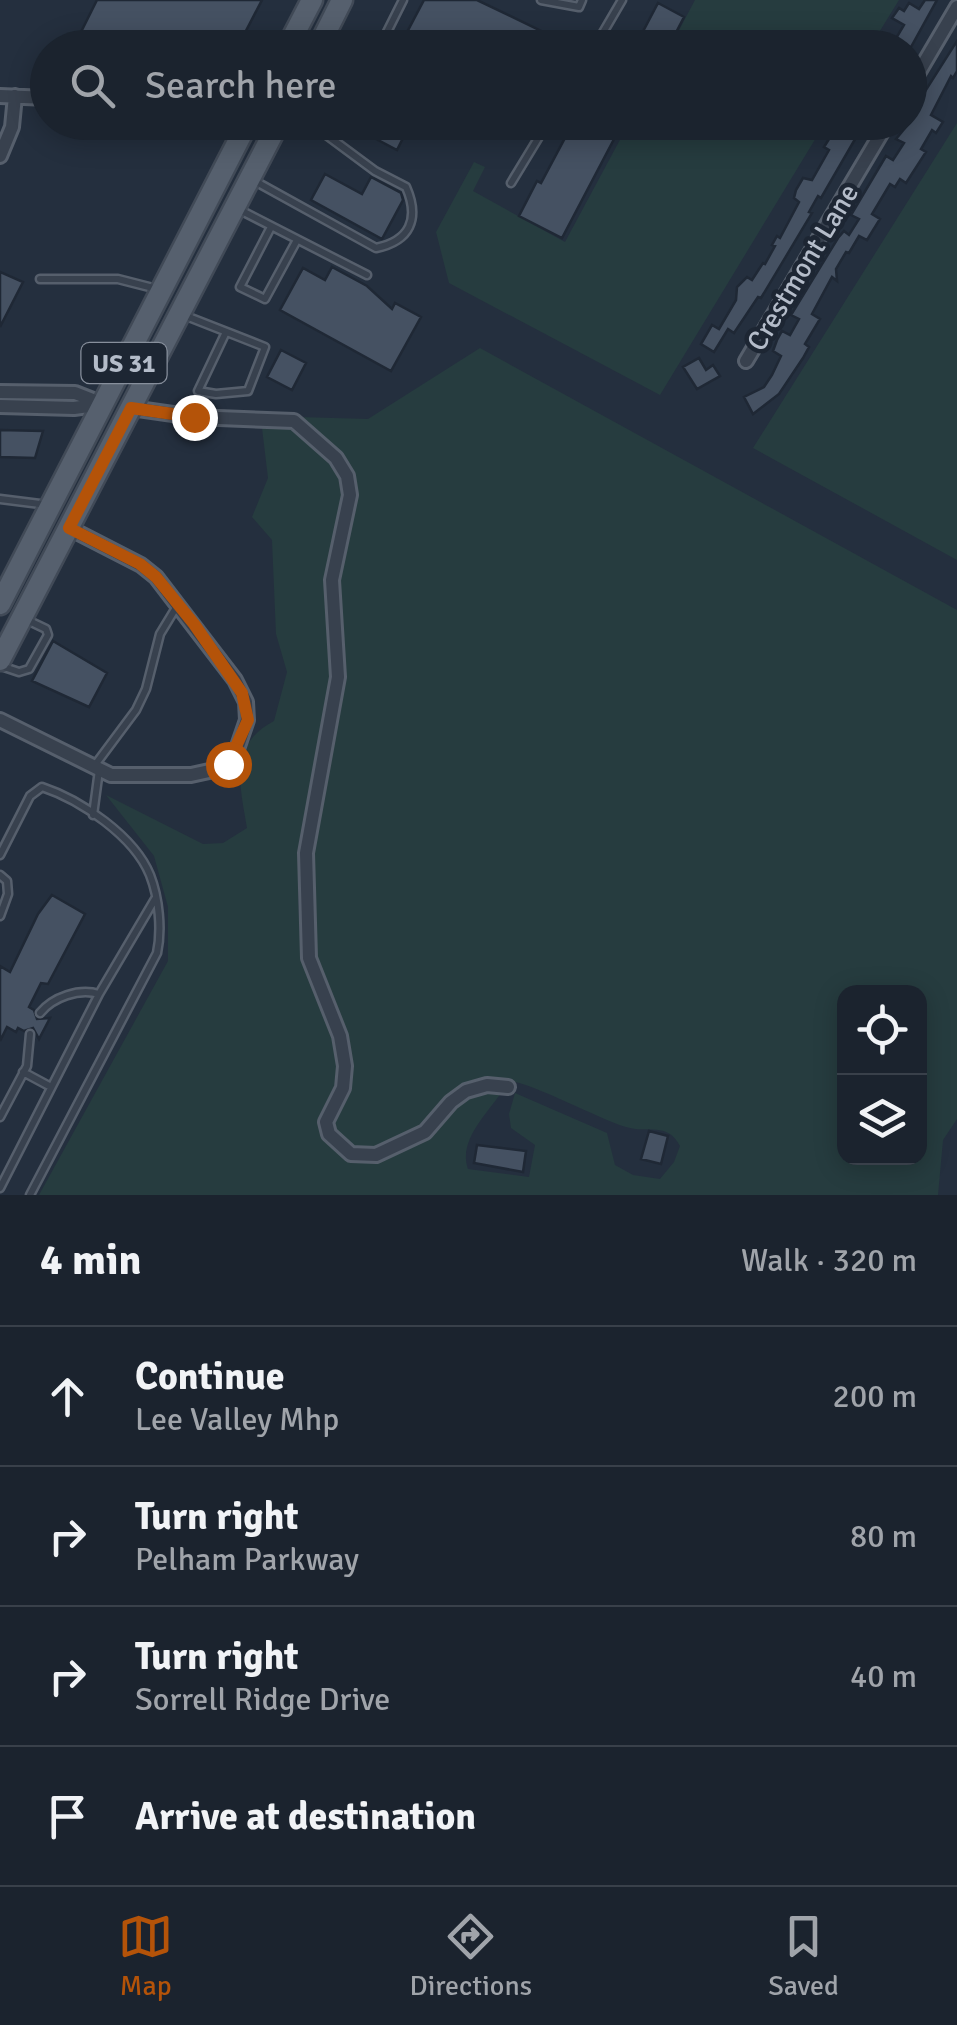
<!DOCTYPE html>
<meta charset="utf-8">
<style>
body{margin:0;font-family:Signika,sans-serif;background:#282f3a;color:#f1f3f6}
.controls{position:absolute;right:30px;bottom:30px;display:grid;overflow:hidden;border-radius:20px;box-shadow:0 5px 25px #0003}
.controls button{width:90px;height:90px;display:grid;place-items:center;padding:0;border:0;border-bottom:2px solid #39404a;background:#1b232e;color:#f1f3f6;font:50px sans-serif}
.stop{position:absolute;width:30px;height:30px;margin:-22px;border:8px solid #b45309;border-radius:50%;background:#fff}
.stop.end{background:#b45309;border-color:#fff;box-shadow:0 2px 10px #0008}
.list{margin:0;padding:0;list-style:none}
h2{display:flex;justify-content:space-between;align-items:center;height:130px;margin:0;padding:0 40px;font-size:42px}
h2 small{font-size:32px;font-weight:400;color:#a0a4aa}
.list li{display:grid;grid-template-columns:65px 1fr auto;gap:30px;align-items:center;box-sizing:border-box;height:140px;padding:0 40px;border-top:2px solid #39404a}
.list b{display:block;font-size:38px;white-space:nowrap}
.list p{margin:0;font-size:32px;white-space:nowrap;color:#a0a4aa}
.list em{font-size:32px;font-style:normal;color:#a0a4aa}
.icon{flex:none;width:55px;height:55px;fill:none;stroke:currentColor;stroke-width:2;stroke-linecap:round;stroke-linejoin:round}
.map{position:relative;flex:none;width:957px;height:1195px;overflow:hidden}
.search{position:absolute;background:#1b232e;box-shadow:0 5px 25px #0003;left:30px;right:30px;top:30px;height:110px;display:flex;align-items:center;gap:25px;box-sizing:border-box;padding:0 35px;border-radius:55px;color:#a0a4aa;font-size:38px}
.sheet{height:690px;background:#1b232e}
nav{display:flex;justify-content:space-around;align-items:center;box-sizing:border-box;height:140px;border-top:2px solid #39404a;background:#1b232e;font-size:28px;color:#a0a4aa}
nav a{display:grid;justify-items:center;gap:5px}
nav .on{color:#b45309}
.map>svg:first-child{display:block}
.green{fill:#263c3f;fill-rule:evenodd}
.building{fill:#455162;stroke:#1f2835;stroke-width:2.5}
.lines{fill:none;stroke-linecap:round;stroke-linejoin:round}
.lane-casing{stroke:#565f6c;stroke-width:11}
.street-casing{stroke:#565f6c;stroke-width:18}
.primary-casing{stroke:#414a57;stroke-width:25}
.lane{stroke:#38414e;stroke-width:6}
.street{stroke:#38414e;stroke-width:12}
.primary{stroke:#56606e;stroke-width:20}
.route{stroke:#b45309;stroke-width:12}
.labels{text-anchor:middle;stroke-width:9;stroke-linejoin:round;paint-order:stroke}
.shield{fill:#1d2633;stroke:#878f9c;stroke-width:2.5}
.shield-label{font-size:25px;font-weight:bold;fill:#b4bcc9}
.street-label{font-size:28px;fill:#b4bcc9;stroke:#1d2633}
</style>
<div class="map">
<svg width="957" height="1195" viewBox="0 0 957 1195">
<rect width="100%" height="100%" fill="#242f3e"/>
<path class="green" d="M695,0H899L870,47H670Z
M629,123H825L660,395L449,283L436,232L474,162L485,167L473,191L565,242Z
M957,123V560L753,448Z
M480,348L957,610V1119L943,1140L938,1195H39L168,961V907L154,856L106,795L203,844L223,843L247,828C240,785 228,745 274,721L287,672L276,634L272,540L252,517L268,478L262,428H297C315,443 343,460 346,484C349,511 333,540 330,566C324,611 337,657 331,702C326,742 311,781 305,821C298,857 297,897 300,934C303,980 337,1018 340,1064C342,1097 304,1125 339,1152C363,1171 409,1152 429,1134C451,1115 466,1078 501,1093C486,1115 458,1141 468,1169L529,1177L535,1145L511,1128L509,1114L515,1093L607,1133L615,1165L633,1175L660,1179L674,1162L680,1146C667,1121 648,1134 626,1127C596,1118 529,1080 503,1080C492,1080 476,1081 465,1086C447,1094 440,1111 427,1124C402,1150 347,1170 330,1127C335,1104 351,1086 350,1062C349,1027 326,995 316,962C307,935 308,891 310,863C313,809 331,758 339,705C346,662 333,619 336,576C338,544 360,511 353,479C346,451 319,434 298,417L368,419ZM844,992H920V1158H844Z"/>
<path class="building" d="M97,0H262L237,48H73Z
M424,0H477L562,41L559,48H424L404,38Z
M925,0H937L911,47L892,45L904,25L892,18L899,8L904,11L909,3L919,9Z
M658,3L684,17L668,48H651L638,41Z
M957,41V71L953,78L951,76L931,115L943,122L936,133L932,130L921,149L926,152L906,183L900,179L895,187L890,184L872,214L880,219L867,240L859,236L849,253L846,252L836,269L837,281L832,277L812,314L820,319L805,344L809,347L803,358L779,394L753,414L744,397L764,387L772,375L781,356L773,351L777,340L782,331L790,335L799,319L791,315L838,238L844,231L849,235L859,219L851,215L886,156L893,160L904,143L896,139L910,122V115Z
M344,122H411L397,150Z
M600,122H623L562,238L519,216L537,181L541,183L573,123L594,134Z
M849,122H865L821,198L818,196L809,212L812,213L761,298L758,297L734,333L728,329L714,352L701,344L712,325L719,329L736,300L737,287L747,277L752,280L763,263L765,264L775,246L772,245L777,236L780,238L799,202L794,198L796,190L803,178L812,180L829,150L824,147L829,139L823,135L829,124L843,132Z
M325,174L362,194L371,177L401,193L403,200L382,239L311,200Z
M332,267L367,286L392,309L395,303L421,317L391,371L280,310L303,268L325,280Z
M0,272L23,282L0,327Z
M281,350L306,363L292,390L267,377Z
M699,358L706,370L713,365L720,376L697,389L683,367Z
M0,430L43,431L35,458L0,457Z
M53,641L107,673L89,707L32,681Z
M52,895L85,914L48,984L41,983L29,1007L34,1010L37,1019L50,1018L39,1039L33,1028L24,1031L18,1028L16,1032L7,1027L0,1041V966L10,972L38,914Z
M649,1131L668,1136L661,1164L641,1159Z
M477,1145L526,1151L523,1172L474,1163Z"/>
<g class="lines">
<defs>
<path id="lane" d="M403,0L385,36L408,48
M541,0L579,7L582,0
M329,40L341,48
M594,48L622,0
M251,179L376,248C410,241 420,219 406,187L375,171L309,122
M511,183L548,122
M236,208L367,275
M271,227L240,287L265,299L297,240
M40,279H118L157,289
M181,314L265,347L248,391L216,394L198,391L226,332
M0,499L48,505
M1,666L19,672L29,669L48,635L46,629L25,619
M95,765L136,710L146,689L160,634L177,606
M93,815L99,770
M0,855L30,796L42,787C81,800 134,836 150,875C159,898 162,930 157,953L30,1195
M0,875L7,881L8,894L0,916
M40,1013C53,997 79,988 99,994
M23,1072L51,1087
M0,1117L27,1066L30,1034
M0,1188L99,994L155,899"/>
<path id="street" d="M910,87L957,7
M0,96L48,98
M0,156L12,127L15,96
M746,361L888,122
M0,392L75,393L103,404L74,408L0,406
M131,408L194,417L294,421L336,458L347,476L350,495L332,580L338,677L306,853L309,958L340,1036L345,1066L343,1088L326,1122L329,1134L351,1154L376,1155L425,1132L451,1102L466,1091L487,1085L508,1087
M0,720L111,775H191L223,768L236,752L247,720L246,702L235,680L156,577L141,565L69,528"/>
<path id="primary" d="M287,48L312,0
M318,48L342,0
M0,604L248,122
M0,660L279,122"/>
</defs>
<use href="#lane" class="lane-casing"/>
<use href="#street" class="street-casing"/>
<use href="#primary" class="primary-casing"/>
<use href="#lane" class="lane"/>
<use href="#street" class="street"/>
<use href="#primary" class="primary"/>
</g>
<g class="lines">
<path class="route" d="M194,417L131,408L69,528L140,564L156,577L194,624L242,693L248,720L228,764"/>
</g>
<g class="labels">
<rect class="shield" x="81.5" y="343" width="85" height="40" rx="8"/>
<g class="shield-label">
<text x="124" y="372">US 31</text>
</g>
<g class="street-label">
<text transform="translate(802 267) rotate(-59)" y="10">Crestmont Lane</text>
</g>
</g>
</svg>
<div class="controls">
<button><svg class="icon" aria-label="locate" viewBox="0 0 24 24"><circle cx="12" cy="12" r="6"/><path d="M12 2v4M12 18v4M2 12h4M18 12h4"/></svg></button>
<button><svg class="icon" aria-label="layers" viewBox="0 0 24 24"><path d="M12 4l9 5-9 5-9-5zM3 14l9 5 9-5"/></svg></button>
</div>
<div class="stop" style="left:228px;top:764px"></div>
<div class="stop end" style="left:194px;top:417px"></div>
<div class="search"><svg class="icon" aria-label="search" viewBox="0 0 24 24"><circle cx="10" cy="10" r="6"/><path d="M15 15l6 6"/></svg>Search here</div>
</div>
<section class="sheet">
<h2>4 min<small>Walk · 320 m</small></h2>
<ul class="list">
<li><svg class="icon" aria-label="ahead" viewBox="0 0 24 24"><path d="M12 20V5M6 11l6-6 6 6"/></svg><div><b>Continue</b><p>Lee Valley Mhp</p></div><em>200 m</em></li>
<li><svg class="icon" aria-label="right" viewBox="0 0 24 24"><path d="M7 20v-9h11M14 6l5 5-5 5"/></svg><div><b>Turn right</b><p>Pelham Parkway</p></div><em>80 m</em></li>
<li><svg class="icon" aria-label="right" viewBox="0 0 24 24"><path d="M7 20v-9h11M14 6l5 5-5 5"/></svg><div><b>Turn right</b><p>Sorrell Ridge Drive</p></div><em>40 m</em></li>
<li><svg class="icon" aria-label="arrive" viewBox="0 0 24 24"><path d="M6 21V4h12l-3 4 3 4H6"/></svg><div><b>Arrive at destination</b></div></li>
</ul>
</section>
<nav>
<a class="on"><svg class="icon" aria-label="map" viewBox="0 0 24 24"><path d="M3 6l6-2 6 2 6-2v14l-6 2-6-2-6 2zM9 4v14M15 6v14"/></svg>Map</a>
<a><svg class="icon" aria-label="directions" viewBox="0 0 24 24"><path d="M12 3l9 9-9 9-9-9zM9 14v-3h6M13 9l2 2-2 2"/></svg>Directions</a>
<a><svg class="icon" aria-label="saved" viewBox="0 0 24 24"><path d="M7 4h10v16l-5-4-5 4z"/></svg>Saved</a>
</nav>
